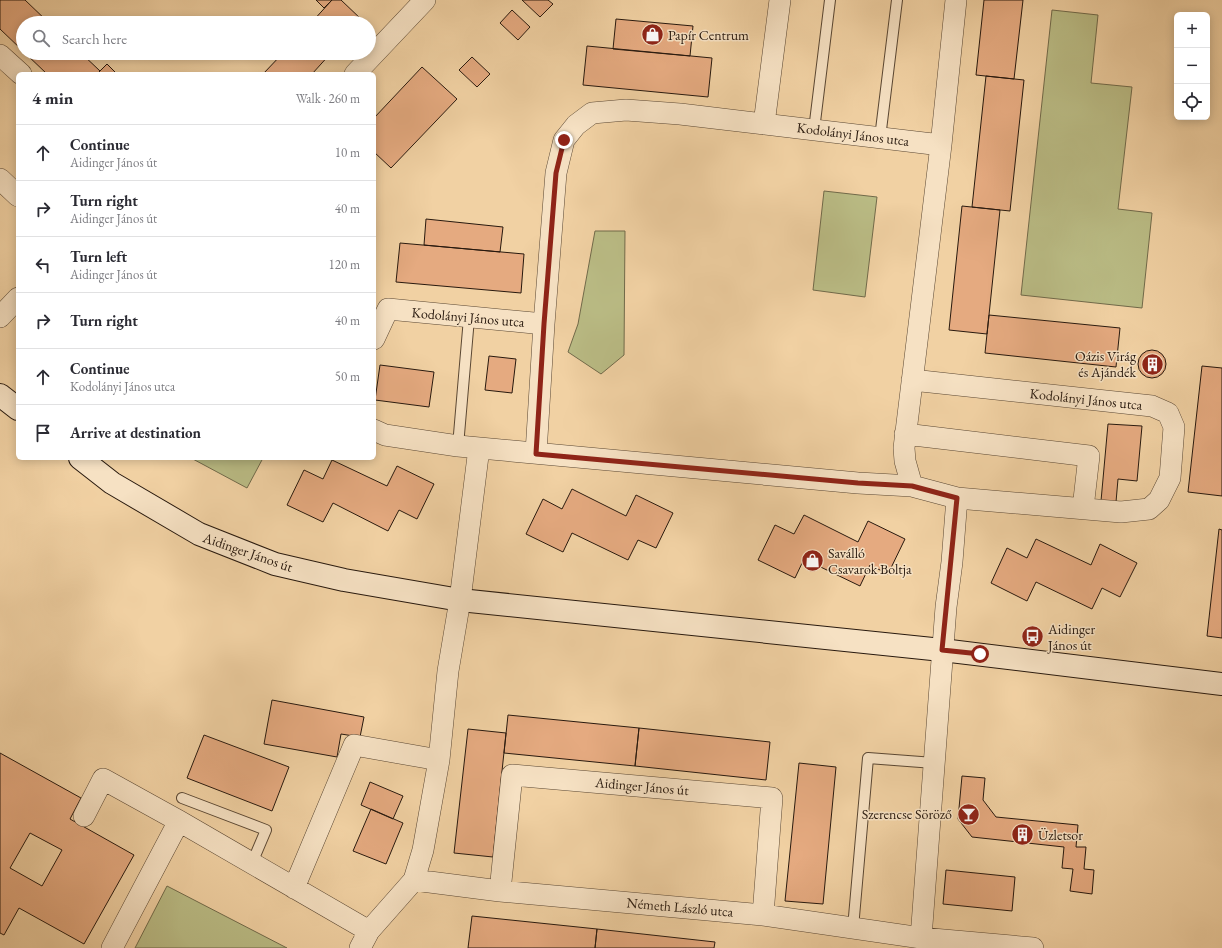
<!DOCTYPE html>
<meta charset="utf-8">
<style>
body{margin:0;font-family:"EB Garamond",serif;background:#f7f7f7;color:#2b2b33}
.controls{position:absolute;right:12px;top:12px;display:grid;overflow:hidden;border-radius:6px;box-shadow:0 2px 10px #0003}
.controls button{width:36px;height:36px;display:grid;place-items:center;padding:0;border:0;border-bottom:1px solid #e1e1e2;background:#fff;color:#2b2b33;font:20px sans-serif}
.stop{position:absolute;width:12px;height:12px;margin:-9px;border:3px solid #8f2418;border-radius:50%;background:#fff}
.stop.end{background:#8f2418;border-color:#fff;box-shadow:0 1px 4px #0008}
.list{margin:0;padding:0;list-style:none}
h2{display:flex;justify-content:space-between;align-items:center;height:52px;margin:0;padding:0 16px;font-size:17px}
h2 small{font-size:13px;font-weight:400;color:#7c7c81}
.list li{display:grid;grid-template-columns:26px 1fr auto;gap:12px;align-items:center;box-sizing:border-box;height:56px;padding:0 16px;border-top:1px solid #e1e1e2}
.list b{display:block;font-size:15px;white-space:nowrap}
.list p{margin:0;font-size:13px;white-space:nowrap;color:#7c7c81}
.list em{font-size:13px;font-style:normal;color:#7c7c81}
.icon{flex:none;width:22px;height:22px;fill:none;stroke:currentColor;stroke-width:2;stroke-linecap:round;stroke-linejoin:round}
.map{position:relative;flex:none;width:1222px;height:948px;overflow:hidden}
.search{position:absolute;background:#fff;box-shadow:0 2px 10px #0003;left:16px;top:16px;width:360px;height:44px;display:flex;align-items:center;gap:10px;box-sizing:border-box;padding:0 14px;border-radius:22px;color:#7c7c81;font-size:15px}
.panel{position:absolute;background:#fff;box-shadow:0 2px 10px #0003;left:16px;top:72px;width:360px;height:388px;border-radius:6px}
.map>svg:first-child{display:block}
.green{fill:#babc85;stroke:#716a4a}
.building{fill:#e5aa80;stroke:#28190e;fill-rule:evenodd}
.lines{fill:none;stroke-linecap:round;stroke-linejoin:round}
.lane-casing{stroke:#5a4733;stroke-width:12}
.street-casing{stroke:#5a4733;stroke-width:22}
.secondary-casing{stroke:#28190e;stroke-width:24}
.lane{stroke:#f6e1c3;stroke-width:10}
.street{stroke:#f6e1c3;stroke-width:21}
.secondary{stroke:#f6e1c3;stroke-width:22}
.route{stroke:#8f2418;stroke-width:5}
.labels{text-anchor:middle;stroke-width:3;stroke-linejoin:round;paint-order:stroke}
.poi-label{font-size:14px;fill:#28190e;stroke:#f6e1c3;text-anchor:start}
.street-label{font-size:14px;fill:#28190e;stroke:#f6e1c3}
</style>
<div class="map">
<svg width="1222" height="948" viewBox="0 0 1222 948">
<rect width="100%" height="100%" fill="#f1d1a3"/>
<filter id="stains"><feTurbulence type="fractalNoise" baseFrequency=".005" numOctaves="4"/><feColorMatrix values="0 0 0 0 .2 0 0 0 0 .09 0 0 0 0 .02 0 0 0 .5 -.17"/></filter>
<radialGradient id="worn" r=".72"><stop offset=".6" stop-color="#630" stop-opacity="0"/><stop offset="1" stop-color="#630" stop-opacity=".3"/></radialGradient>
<path class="green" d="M1052,10L1098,15L1091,83L1132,87L1118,209L1152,213L1142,308L1021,295Z
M824,191L877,197L865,297L813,290Z
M595,231H625L624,355L601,374L568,352L578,324Z
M191,458H263L247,488Z
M167,886L287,948H135Z"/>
<path class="building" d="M0,0H25L49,23H23V51L0,29Z
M316,0H332L324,8Z
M332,0H341L362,20L359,23H311Z
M522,0H548L553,4L540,17Z
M984,0H1023L1014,79L976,75Z
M512,10L530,27L518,40L500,23Z
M616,19L693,26L690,56L613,49Z
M587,46L712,58L708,97L583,85Z
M25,53H81L100,71L97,74H47Z
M283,53H331L312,74H263Z
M472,57L490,74L477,87L459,70Z
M107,64L117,74H97Z
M422,67L457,99L391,168L374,152V118Z
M986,76L1024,80L1010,211L972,207Z
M962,206L1000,210L987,334L949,330Z
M426,219L503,227L500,252L424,245Z
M400,243L524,254L521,293L396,282Z
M989,315L1120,328L1116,367L985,353Z
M1138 364a14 14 0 1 1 28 0a14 14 0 1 1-28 0Z
M489,356L516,359L512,393L485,390Z
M380,365L434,372L429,407L375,400Z
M1202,366L1222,368V496L1188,492Z
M1108,424L1142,426L1137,481L1118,479L1116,502L1101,501Z
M332,460L387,486L397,466L434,484L417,519L399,510L388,531L333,503L323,522L287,505L304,470L323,479Z
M572,489L626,516L636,495L673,513L656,548L638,540L628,560L572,533L563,552L526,534L543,499L562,509Z
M804,515L858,542L868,521L905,539L888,574L870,565L860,586L804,559L795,578L758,560L775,525L794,534Z
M1219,529L1222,530V638L1207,636Z
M1036,539L1091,565L1100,544L1137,563L1120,597L1102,588L1092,609L1036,582L1027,601L991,583L1007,548L1027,558Z
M272,700L364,717L360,737L341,734L337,757L264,744Z
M508,715L639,728L635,766L504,753Z
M639,728L770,742L766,780L635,766Z
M468,729L506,733L493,857L454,853Z
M204,735L289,767L272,811L187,778Z
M0,753L81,798L70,819L134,855L84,944L19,908L4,935L0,933ZM30,833L62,850L42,886L10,868Z
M799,763L836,767L823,904L785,901Z
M962,776L985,778L983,800L996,817L1078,825L1076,847H1086L1084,869L1094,870L1092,894L1070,891L1073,869L1062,868L1064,847L972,837L958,819Z
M370,782L403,796L393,819L361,805Z
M371,809L403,823L386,864L353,851Z
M946,870L1015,877L1012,911L943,904Z
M472,916L597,929L595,948H468Z
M597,929L715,942L714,948H595Z"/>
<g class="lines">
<defs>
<path id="lane" d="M814,130L830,0
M880,138L897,0
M458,446L469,318
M182,798L266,830L252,863
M853,928L868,758L934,763"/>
<path id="street" d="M0,55L21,74
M355,74L425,0
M764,124L780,0
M0,179L18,196
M0,317L18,298
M374,339L388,309L544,324
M374,430L385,435L458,446L858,483L912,486L957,498L1121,512L1149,509L1159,500L1170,478L1174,427L1168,413L1152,406L912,380
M905,434L1089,456L1083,508
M536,453L544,324L556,173L564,140L576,125L592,113L626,110L680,114L941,145
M912,486L905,461L904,448L941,145L956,0
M84,816L103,779L179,821L369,931
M414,880L423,850L439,760L448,671L460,600L479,448
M294,888L354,745L439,760
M500,891L512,775L772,798L763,915
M921,938L946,607L952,562L957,498
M112,948L179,821
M360,948L369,931L414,880L500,891L763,915L921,938L1033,948"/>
<path id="secondary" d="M0,395L18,409
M80,458L112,483L199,534L275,564L344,580L460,600L942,650L1222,684"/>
</defs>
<use href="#lane" class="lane-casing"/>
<use href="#street" class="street-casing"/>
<use href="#secondary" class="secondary-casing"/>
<use href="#lane" class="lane"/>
<use href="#street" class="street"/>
<use href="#secondary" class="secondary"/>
</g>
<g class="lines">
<path class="route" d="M564,140L556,173L544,324L536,454L858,483L912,486L957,498L942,650L980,654"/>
</g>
<defs>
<symbol id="shop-disc" viewBox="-11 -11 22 22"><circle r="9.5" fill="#8f2418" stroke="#f6e1c3"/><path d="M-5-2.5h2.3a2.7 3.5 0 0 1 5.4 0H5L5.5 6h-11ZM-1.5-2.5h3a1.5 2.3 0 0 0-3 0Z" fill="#fff"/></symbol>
<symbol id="building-disc" viewBox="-11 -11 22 22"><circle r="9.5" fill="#8f2418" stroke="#f6e1c3"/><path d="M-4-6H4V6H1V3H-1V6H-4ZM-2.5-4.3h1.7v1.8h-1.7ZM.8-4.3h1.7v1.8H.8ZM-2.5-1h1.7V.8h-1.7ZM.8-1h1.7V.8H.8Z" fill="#fff"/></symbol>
<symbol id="bus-disc" viewBox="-11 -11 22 22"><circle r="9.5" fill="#8f2418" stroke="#f6e1c3"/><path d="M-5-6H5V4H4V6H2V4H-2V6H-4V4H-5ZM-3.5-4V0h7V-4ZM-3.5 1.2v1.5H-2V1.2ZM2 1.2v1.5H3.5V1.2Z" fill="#fff"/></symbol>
<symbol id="bar-disc" viewBox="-11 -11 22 22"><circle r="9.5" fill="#8f2418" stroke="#f6e1c3"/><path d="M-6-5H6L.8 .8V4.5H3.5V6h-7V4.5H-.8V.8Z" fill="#fff"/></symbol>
</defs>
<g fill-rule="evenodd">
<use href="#shop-disc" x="640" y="22" width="25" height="25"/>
<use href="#building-disc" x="1140" y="352" width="25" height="25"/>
<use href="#shop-disc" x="800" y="548" width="25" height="25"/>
<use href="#bus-disc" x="1020" y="624" width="25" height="25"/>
<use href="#bar-disc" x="956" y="802" width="25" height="25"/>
<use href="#building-disc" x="1010" y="822" width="25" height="25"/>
</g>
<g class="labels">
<g class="poi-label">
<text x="668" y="40">Papír Centrum</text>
<text x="1136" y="361" text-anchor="end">Oázis Virág<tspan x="1136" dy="16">és Ajándék</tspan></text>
<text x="828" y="558">Saválló<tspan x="828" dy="16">Csavarok Boltja</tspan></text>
<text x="1048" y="634">Aidinger<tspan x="1048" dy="16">János út</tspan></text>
<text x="952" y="819" text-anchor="end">Szerencse Söröző</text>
<text x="1038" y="840">Üzletsor</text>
</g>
<g class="street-label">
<text transform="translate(853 134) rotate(7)" y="5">Kodolányi János utca</text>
<text transform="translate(468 317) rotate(5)" y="5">Kodolányi János utca</text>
<text transform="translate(1086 399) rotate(6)" y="5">Kodolányi János utca</text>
<text transform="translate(248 552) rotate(19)" y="5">Aidinger János út</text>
<text transform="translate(642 786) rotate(5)" y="5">Aidinger János út</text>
<text transform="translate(680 907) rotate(5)" y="5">Németh László utca</text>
</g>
</g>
<rect width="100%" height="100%" filter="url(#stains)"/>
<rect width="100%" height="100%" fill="url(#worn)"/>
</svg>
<div class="controls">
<button>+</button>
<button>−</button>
<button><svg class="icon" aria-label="locate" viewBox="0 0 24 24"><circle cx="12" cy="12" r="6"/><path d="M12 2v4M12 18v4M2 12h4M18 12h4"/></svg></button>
</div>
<div class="stop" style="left:980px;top:654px"></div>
<div class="stop end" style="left:564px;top:140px"></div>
<div class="search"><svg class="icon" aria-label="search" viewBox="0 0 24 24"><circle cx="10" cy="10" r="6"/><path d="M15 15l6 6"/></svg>Search here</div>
<section class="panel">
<h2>4 min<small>Walk · 260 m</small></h2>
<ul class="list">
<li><svg class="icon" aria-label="ahead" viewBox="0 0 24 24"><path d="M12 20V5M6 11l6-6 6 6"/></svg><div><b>Continue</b><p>Aidinger János út</p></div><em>10 m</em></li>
<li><svg class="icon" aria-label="right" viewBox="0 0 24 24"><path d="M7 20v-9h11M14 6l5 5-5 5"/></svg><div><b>Turn right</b><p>Aidinger János út</p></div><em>40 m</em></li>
<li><svg class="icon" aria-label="left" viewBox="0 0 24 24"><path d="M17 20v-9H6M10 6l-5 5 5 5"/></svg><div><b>Turn left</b><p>Aidinger János út</p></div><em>120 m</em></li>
<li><svg class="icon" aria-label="right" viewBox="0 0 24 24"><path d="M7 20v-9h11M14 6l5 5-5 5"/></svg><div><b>Turn right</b></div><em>40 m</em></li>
<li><svg class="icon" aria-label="ahead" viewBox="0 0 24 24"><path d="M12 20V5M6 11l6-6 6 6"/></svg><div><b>Continue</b><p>Kodolányi János utca</p></div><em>50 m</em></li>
<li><svg class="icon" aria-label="arrive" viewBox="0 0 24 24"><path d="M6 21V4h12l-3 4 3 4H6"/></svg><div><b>Arrive at destination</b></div></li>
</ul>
</section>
</div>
